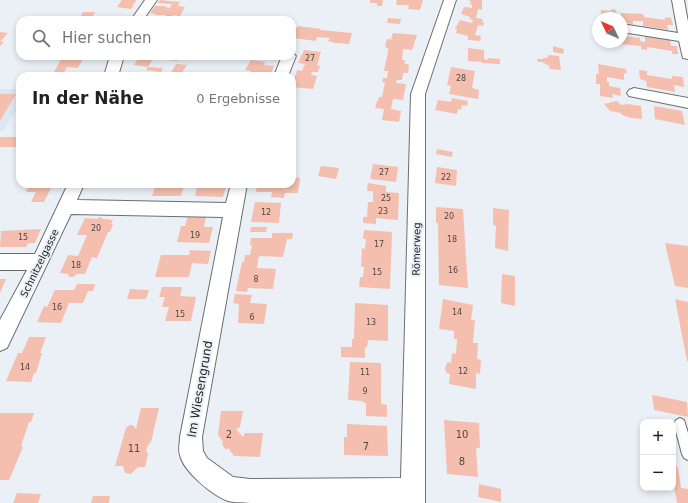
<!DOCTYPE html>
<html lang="de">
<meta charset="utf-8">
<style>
body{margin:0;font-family:"DejaVu Sans",sans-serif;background:#f2f2f2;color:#222}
.controls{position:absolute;right:12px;bottom:12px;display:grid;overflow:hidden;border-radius:8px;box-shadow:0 2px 6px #0003}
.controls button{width:36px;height:36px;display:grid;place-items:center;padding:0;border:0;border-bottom:1px solid #e0e0e0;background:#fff;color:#222;font:20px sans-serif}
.compass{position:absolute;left:592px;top:12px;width:36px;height:36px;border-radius:50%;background:#fff;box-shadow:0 2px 6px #0003;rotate:314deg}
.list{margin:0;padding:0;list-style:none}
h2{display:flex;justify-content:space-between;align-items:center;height:52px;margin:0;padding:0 16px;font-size:17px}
h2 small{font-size:13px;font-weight:400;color:#767676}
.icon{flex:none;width:22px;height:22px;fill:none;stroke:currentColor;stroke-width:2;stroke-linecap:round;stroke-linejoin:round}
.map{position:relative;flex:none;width:688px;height:503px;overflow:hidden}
.search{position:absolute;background:#fff;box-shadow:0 2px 6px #0003;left:16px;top:16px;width:280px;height:44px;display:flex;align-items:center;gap:10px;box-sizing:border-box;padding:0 14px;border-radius:12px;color:#767676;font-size:15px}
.panel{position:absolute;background:#fff;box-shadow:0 2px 6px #0003;left:16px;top:72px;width:280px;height:116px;border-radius:12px}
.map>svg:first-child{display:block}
.built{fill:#dbe7f2}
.building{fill:#f4bfae}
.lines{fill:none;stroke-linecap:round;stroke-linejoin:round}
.lane-casing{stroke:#6a6f74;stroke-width:2}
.street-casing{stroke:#6a6f74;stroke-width:2}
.lane{fill:#fff;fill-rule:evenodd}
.street{fill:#fff;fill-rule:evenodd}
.labels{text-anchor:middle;stroke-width:4;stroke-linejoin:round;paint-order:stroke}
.number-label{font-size:8px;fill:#534744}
.street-label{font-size:10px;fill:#1d1f21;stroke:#eaf0f5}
.near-number-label{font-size:10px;fill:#534744}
.near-street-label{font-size:12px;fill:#1d1f21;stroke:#eaf0f5}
</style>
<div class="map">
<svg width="688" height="503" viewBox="0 0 688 503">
<rect width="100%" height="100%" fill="#eaf0f5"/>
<path class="built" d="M0,89H20V105L3,131H0Z"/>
<path class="building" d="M122,0H136V1L132,6H134L131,9L117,7Z
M160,0L180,2L178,6L185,7L180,16L173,15L169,20H163L166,15H155L156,14L150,13L155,6H166L165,7L170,8L172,4L158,3Z
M370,0H383L382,6H377V3H370Z
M397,0H423L420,10L408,9L409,5H396Z
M467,0H482V10L478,9L476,18L483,19L482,22H484L483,26L478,25L475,35L481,36L480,41L468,40V36L456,33L457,29H455L460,20L472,23L473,20L470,19V17L461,14L464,7L472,8V5L470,4L471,1Z
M611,9L616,10L617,17L601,18V10L611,11Z
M83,12H95L91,20H71L74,16H81Z
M621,13L643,14L644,17L665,20V17L671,18L673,25H667L668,30L643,26V21H633V24L627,23L622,22Z
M388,18L401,19L400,24L387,23Z
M298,26L321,29L320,30L352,33L349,44L335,43L328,41L330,38L317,37L316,41L293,38L295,34H292V27L297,28Z
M0,32L8,33L0,42H4L0,46Z
M393,33L417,35L412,50L403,49L402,60H405L404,63L409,65L408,73H403L402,80H397L396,83L406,84L403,100L393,99L391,109L401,111L399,122L382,120L384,109L375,108L377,101H378L379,97H382L385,82H382L383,78H387L388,71H384L388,52V48L385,47L387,39L393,40L391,39Z
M622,36L640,38V41L645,42V36L670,40L671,46H677L678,54H672V51L647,47V50L641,49V46L608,43L622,42Z
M553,46L564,49L563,54L553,52Z
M468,48L484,50V59L488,60V58L500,59V64L482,63V62L468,61Z
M304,50L321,52L317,65L320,66L318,72H312L311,75L317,76L313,89L292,87L297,70L302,71L305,64L298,63Z
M548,55L559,56L561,70L550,69L549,66L542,62H538L537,59H542L548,57Z
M63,56L84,57L78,68L67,67L64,72H54Z
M140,56H155L148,67L134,65Z
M166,56H181L178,61L168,60L170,57Z
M251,60L265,62L264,65L274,66L270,76H248L251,71L245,70Z
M176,64L187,65L181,74L188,76H178L180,74L171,73Z
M598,64L626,69L627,74L624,73V80L607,77V82H609V86L620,88L621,96L612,94L613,98L600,96V84H596V74H599Z
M148,67L163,68L161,72L146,70Z
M451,67L475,71L472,88L479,90L478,99L449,94L451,86L447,85Z
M639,70L647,71V75L659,77L672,79V76L683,77L684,87L674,85L675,92L647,87L646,81L640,79Z
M137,72L155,75L154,76H135Z
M0,94H16L0,121Z
M452,98L468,101L467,106L462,105L461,110L458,109L457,114L435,110L438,100L451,102Z
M617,101L621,105L627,104L641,106L642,119L631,118L622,115L621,113L610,111L604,104Z
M654,106L682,111L685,125L655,119Z
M0,137H20V143H18L16,147H0Z
M437,149L453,152L452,157L436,154Z
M373,164L398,167L396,182L370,179Z
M321,166L339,168L336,179L318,176Z
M437,167L457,170L456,186L435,183Z
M292,177L300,178L298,193H285L284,198L271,197L272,192H256L257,184H292Z
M368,183L386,186V192L399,193L398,220L376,218V224L363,223V217H367L368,202H373V191H367Z
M29,184H53L44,202H31L36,192H26Z
M96,184H124L123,187L95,188Z
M156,184H233V187H226L223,197L195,196L197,186H184L181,196H152Z
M255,202L281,203L279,223L251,222Z
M436,207L463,209L468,288L439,285L438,223H436Z
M493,208L509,210L508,251L495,248L496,226L493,225Z
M188,215L206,216L204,227H213L209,243L177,242L181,226H185Z
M100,217L104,219L113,220L111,224H113L110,232H108L97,258L92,257L85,274H77L73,277H69L68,274L60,273L68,255L78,256L87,235H77L85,218L97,219Z
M251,227H267L266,232H250Z
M41,229L35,243H28L26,247H0L1,231Z
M364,230L392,232L390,289L359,287L360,277H363L364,267H361L362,248L365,249L366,239H363Z
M272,233H293L292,239H287L283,257L259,256L257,268L276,269L273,289L248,288L247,292L236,291L242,262H244L245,255H250L252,245H250L251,238H272Z
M665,243L688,246V288L675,286Z
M190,250L211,251L208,264L192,263L189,277H155L161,255H189Z
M502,274L515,276V306L501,303Z
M0,279H6L0,293Z
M77,284H95L93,291H88L83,303H69L61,323L37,322L44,306L47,307L55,290H74Z
M162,287H182L180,296L196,297L191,321H165L169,307H162L165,297H159Z
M130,289L149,290L146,299H127Z
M235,294L252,295L250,303L267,304L264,324L238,323L239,304L233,303Z
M443,299L473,305L471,320H475L473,343H478L477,359L481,360L480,374L476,373V389L449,384L450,374L447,373L445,370L446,365L448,362L451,363L452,353L456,354L457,339H454V331L439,329Z
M675,299L688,302V361H687Z
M355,303L388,305V341L368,340L367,348L365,347V358L341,357V347H352V339H354Z
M29,337H46L40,353H42L36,373H34L31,382L6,381L18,353H22Z
M350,362L381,363V404L387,405V417L366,416V404L362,401L348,400Z
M652,395L687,402L688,417L654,410Z
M141,408H159L151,442L148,445L146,451L148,454L145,467H138L131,474L125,473L123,466H115L126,428L130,425H133L136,429Z
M221,411H243L240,427L236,429L243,437L245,433H263L260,457L234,456L228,448L226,450L222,444L223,442L218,435Z
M0,413H34L31,422H29L21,446L23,447L9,480H0Z
M444,420L479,423L480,448H476L478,477L447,474Z
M347,424L387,426L388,456L344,455V437H347Z
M673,466L678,467L681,488L688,489V503H677L674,486H673Z
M479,484L501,489V502L478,497Z
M17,493L41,494L38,503H13Z
M93,496H110L109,503H91Z"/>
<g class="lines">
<defs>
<path id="lane" d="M680,418L684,420L688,433V460L684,458L682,454L674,424L676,420Z"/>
<path id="street" d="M145,0H157L143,20H131Z
M444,0H456L425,94V503H250C243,502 235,503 228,501C213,496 183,471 180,455C178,450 180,443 180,437L223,217L71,214L7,348L0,351V320L27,270H0V254H35L68,184H84L77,200L226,203L231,184H247L202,437L203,451L207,458L233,477L250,479L401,478L411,94Z
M672,0H684L688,22V59L683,58L679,41L622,32V24L678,33Z
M292,53L296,56L288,76H274L282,56H292Z
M110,56H124L118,76H104Z
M634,88L688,98V108L629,96L627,93L629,90Z"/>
</defs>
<use href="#lane" class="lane-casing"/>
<use href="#street" class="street-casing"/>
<use href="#lane" class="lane"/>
<use href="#street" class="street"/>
</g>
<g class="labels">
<g class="number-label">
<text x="310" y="61">27</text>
<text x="461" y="81">28</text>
<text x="384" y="175">27</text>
<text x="446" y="180">22</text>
<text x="386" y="201">25</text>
<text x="383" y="214">23</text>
<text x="266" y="215">12</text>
<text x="449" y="219">20</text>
<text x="96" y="231">20</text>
<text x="195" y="238">19</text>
<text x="23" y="240">15</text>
<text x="452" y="242">18</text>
<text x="379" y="247">17</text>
<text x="76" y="268">18</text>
<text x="453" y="273">16</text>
<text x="377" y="275">15</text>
<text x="256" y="282">8</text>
<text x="57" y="310">16</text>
<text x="457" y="315">14</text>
<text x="180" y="317">15</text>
<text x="252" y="320">6</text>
<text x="371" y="325">13</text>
<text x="25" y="370">14</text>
<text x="463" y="374">12</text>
<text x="365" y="375">11</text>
<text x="365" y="394">9</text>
</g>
<g class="street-label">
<text transform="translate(416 249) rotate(-89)" y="4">Römerweg</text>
<text transform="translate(39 263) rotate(-64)" y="4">Schnitzelgasse</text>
</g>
<g class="near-number-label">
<text x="229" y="438">2</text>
<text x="462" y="438">10</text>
<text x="366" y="450">7</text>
<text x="134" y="452">11</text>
<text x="462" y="465">8</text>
</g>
<g class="near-street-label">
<text transform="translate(200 389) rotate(-80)" y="4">Im Wiesengrund</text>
</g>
</g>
</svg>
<div class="controls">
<button>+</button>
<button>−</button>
</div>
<svg class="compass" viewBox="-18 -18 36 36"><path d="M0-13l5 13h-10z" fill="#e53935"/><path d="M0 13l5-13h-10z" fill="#767676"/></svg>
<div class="search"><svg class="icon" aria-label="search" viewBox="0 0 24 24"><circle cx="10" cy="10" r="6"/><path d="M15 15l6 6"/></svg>Hier suchen</div>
<section class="panel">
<h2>In der Nähe<small>0 Ergebnisse</small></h2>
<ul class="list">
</ul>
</section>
</div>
